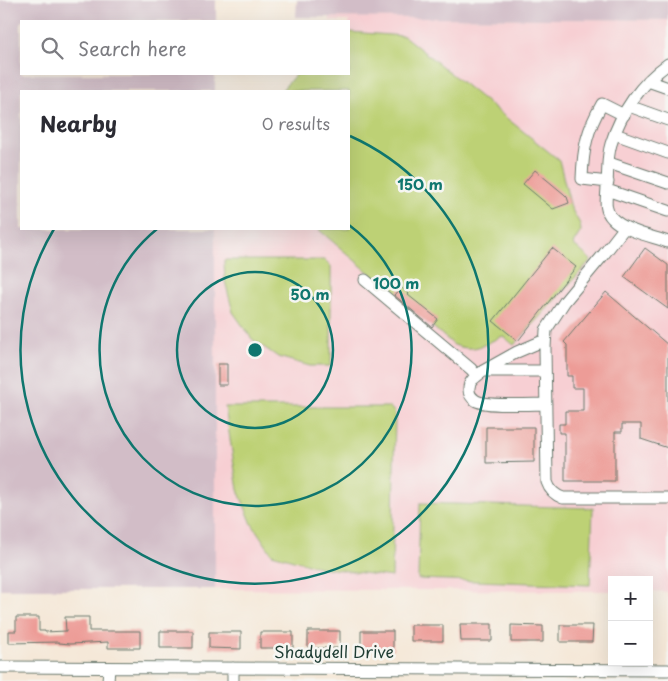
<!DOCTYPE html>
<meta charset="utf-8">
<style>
body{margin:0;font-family:"Playpen Sans",sans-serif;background:#f7f7f7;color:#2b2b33}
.controls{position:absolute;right:15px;bottom:15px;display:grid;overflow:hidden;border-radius:0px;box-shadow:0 5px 20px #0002}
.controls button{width:45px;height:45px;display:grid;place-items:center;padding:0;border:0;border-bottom:1px solid #e1e1e2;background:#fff;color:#2b2b33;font:25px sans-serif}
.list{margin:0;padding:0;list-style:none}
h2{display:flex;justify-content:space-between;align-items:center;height:65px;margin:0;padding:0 20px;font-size:21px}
h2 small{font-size:16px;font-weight:400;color:#7c7c81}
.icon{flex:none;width:28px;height:28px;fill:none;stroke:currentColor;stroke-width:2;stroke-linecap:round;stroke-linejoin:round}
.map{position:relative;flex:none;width:668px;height:681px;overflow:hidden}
.search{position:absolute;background:#fff;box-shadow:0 5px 20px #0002;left:20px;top:20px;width:330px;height:55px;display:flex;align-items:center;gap:12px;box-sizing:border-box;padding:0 18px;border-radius:0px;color:#7c7c81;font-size:19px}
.panel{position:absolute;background:#fff;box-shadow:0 5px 20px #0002;left:20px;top:90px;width:330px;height:140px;border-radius:0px}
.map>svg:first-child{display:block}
.built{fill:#f7cfd3}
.industrial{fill:#d2bdc7}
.grass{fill:#bdd175;stroke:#6e8754}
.building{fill:#ed9c97}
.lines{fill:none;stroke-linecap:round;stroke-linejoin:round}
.minor-casing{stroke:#6a796d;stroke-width:13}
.minor{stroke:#fff;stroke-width:11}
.ring{fill:none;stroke:#0f766e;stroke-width:2.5}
.labels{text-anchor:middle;stroke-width:5;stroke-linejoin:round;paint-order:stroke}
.street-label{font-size:16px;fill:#1f3d34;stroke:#f6f6f2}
.centre{fill:#0f766e;stroke:#f6f6f2;stroke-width:2.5}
.ring-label{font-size:15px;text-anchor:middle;font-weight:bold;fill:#0f766e;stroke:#f6f6f2;stroke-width:5;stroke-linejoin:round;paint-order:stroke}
</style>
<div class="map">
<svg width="668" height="681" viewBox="0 0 668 681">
<rect width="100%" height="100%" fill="#f6f6f2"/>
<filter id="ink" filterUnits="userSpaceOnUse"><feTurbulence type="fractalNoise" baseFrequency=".02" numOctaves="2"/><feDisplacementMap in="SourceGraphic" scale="10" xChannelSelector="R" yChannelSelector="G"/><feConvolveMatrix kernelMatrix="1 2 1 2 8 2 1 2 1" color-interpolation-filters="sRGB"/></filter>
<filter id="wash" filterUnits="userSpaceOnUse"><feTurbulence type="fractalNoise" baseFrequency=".0096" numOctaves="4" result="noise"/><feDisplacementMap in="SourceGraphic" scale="20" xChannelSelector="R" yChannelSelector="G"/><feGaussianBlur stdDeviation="1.12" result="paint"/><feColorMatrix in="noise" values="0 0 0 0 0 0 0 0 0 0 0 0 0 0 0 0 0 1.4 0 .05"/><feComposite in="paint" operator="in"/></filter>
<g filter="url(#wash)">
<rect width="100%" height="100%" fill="#f5e8d8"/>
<path class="built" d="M330,17L668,20V592L649,591V580H612V591L215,589V229H349V91H281L296,74H349V21H330Z"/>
<path class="industrial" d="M0,0H216V21H21V74H215V91H21V229H215V589H0Z
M297,0H668V20L296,17Z"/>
<path class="grass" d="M349,32L404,36L559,160L571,208L580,224L581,231L573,244L591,260L514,345L503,336C483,344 477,353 454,345L318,229H349V91H281L296,74H349Z
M224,260H325L331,266V366H310L278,357L252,339L233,312L225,281Z
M225,407H390L395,413L392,577L319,567L272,554L252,524L238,490Z
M420,503L593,508L590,585L418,579Z"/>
<g id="blocks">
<path class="building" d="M535,170L564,194L567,197L569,203L553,209L523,184Z
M552,248L576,267L518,341L493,321Z
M645,248L668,265V309L624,277Z
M401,287L409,294L408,295L438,319L432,327L394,295Z
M606,292L668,345V448L641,439V424H622V432H615V481H565V433H559V424H565V411H583V388H572V376H567V345L564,342Z
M218,364H227V385H218Z
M486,427H534V462L486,463Z
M16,617H39V631H45V632L66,631L65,617H89V631H140V648H108V642L70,644L59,643V642L9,643V631H16Z
M460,624H492V641H461Z
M411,625H443V641H411Z
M511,625L543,626V642H511Z
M560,625H593L592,642H560Z
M160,631H193V648H160Z
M308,631H340V648H308Z
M361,631H393V649L361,648Z
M209,632H241V649L209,648Z
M260,632H293V648H260Z"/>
</g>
</g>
<g filter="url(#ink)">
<use href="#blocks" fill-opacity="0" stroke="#6a796d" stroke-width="1"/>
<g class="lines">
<defs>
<path id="minor" d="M668,64C641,83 621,112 611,144C607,156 608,172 607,186C607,197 603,209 612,218C624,231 651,236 668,242
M648,81L668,88
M629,106L668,120
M615,134L668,153
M609,163L668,183
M608,182L582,179C583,148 587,130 602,104L624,115
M607,190L668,211
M625,227L604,254L565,301L546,330L545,348L547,482C550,491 555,495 563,498H668
M365,280L471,369L477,376
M545,371H483L517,352L545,340
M482,372C476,377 468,381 469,390C469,394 472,398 475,400C484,407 532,404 546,404
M0,667L668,670
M108,681L109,668
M233,681V668"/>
</defs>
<use href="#minor" class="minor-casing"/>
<use href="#minor" class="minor"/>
</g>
</g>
<g class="ring">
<circle cx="255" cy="350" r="78"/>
<path d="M349 225A156 156 0 1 1 157 229"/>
<path d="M350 136A234 234 0 1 1 54 229"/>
</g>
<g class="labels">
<g class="street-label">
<text x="334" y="658">Shadydell Drive</text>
</g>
</g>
<circle cx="255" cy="350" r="8" class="centre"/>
<g class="ring-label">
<text x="420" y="190">150 m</text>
<text x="396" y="289">100 m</text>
<text x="310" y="300">50 m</text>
</g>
</svg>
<div class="controls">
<button>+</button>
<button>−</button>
</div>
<div class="search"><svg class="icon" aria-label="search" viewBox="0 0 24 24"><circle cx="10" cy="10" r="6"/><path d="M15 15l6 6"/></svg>Search here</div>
<section class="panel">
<h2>Nearby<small>0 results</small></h2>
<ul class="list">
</ul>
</section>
</div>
